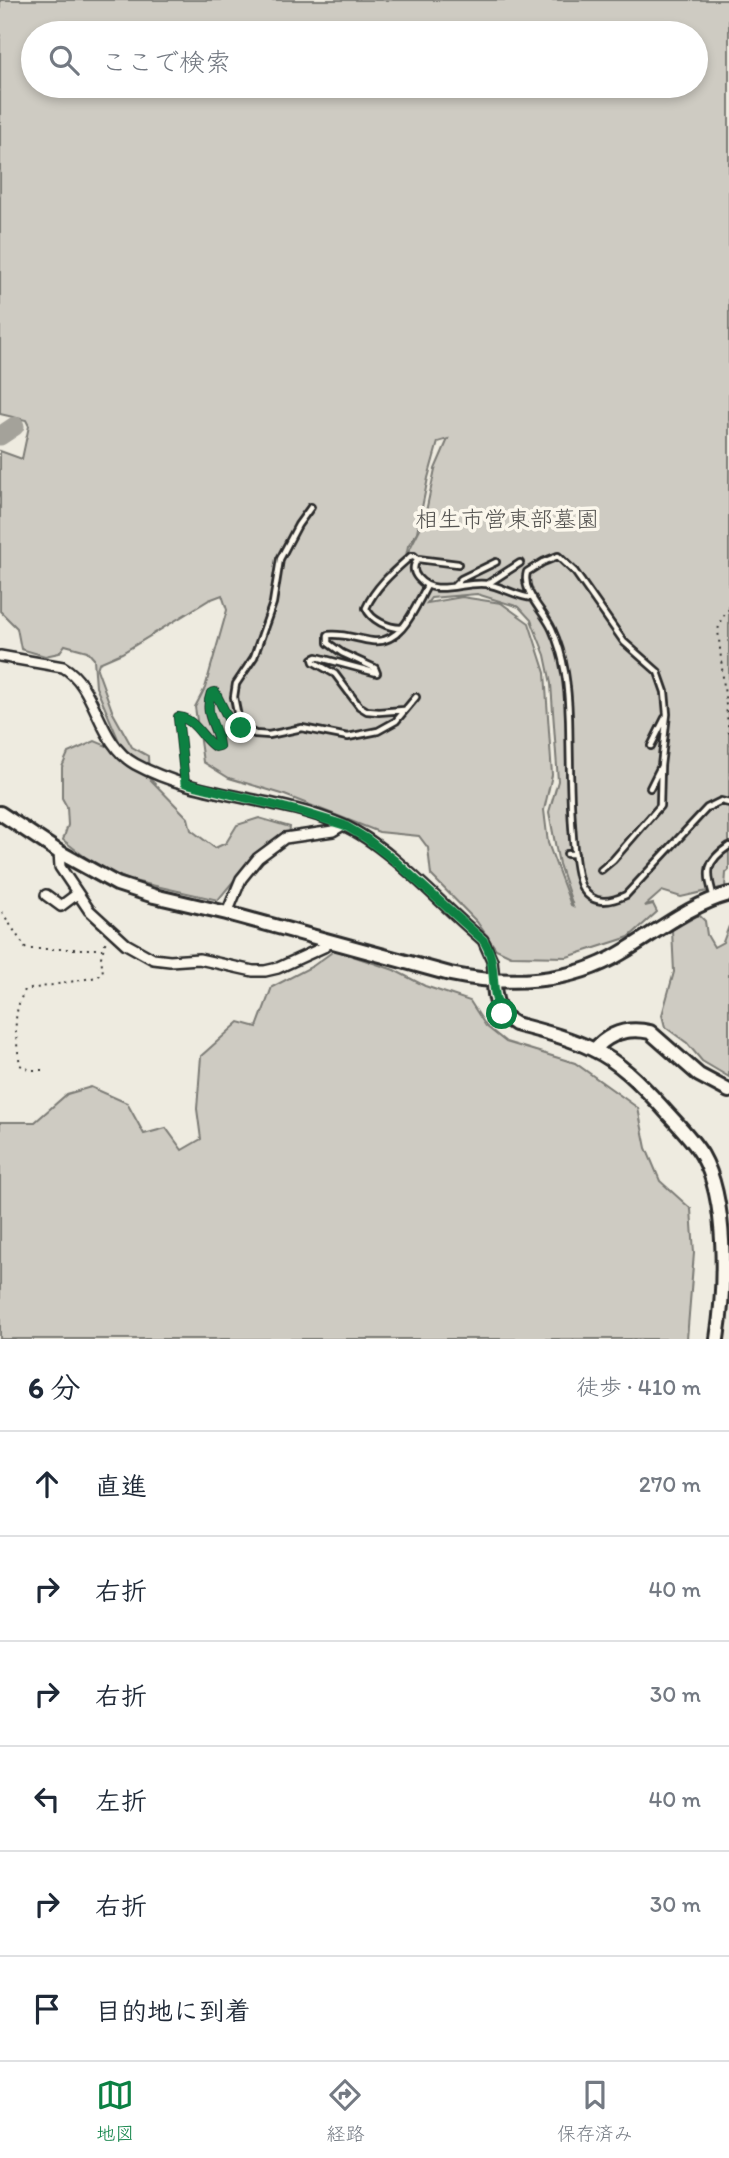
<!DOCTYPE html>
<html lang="ja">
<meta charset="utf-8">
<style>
body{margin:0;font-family:Itim,"Klee One",sans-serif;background:#f2f2f3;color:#1f2937}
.stop{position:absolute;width:21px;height:21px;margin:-16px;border:5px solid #0b8043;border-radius:50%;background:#fff}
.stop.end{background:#0b8043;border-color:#fff;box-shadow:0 2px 7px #0008}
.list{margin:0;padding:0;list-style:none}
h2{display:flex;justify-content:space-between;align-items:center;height:91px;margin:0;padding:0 28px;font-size:30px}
h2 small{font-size:23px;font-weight:400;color:#747a83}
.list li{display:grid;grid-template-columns:46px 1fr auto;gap:21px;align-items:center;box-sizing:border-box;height:105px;padding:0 28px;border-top:2px solid #e0e1e3}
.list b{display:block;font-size:26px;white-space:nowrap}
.list em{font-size:23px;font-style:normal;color:#747a83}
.icon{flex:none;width:38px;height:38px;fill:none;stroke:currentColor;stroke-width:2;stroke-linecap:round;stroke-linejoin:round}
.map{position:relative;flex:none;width:729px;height:1339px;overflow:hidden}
.search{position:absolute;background:#fff;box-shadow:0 4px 10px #0003;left:21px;right:21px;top:21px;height:77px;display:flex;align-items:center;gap:18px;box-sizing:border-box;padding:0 24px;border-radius:38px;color:#747a83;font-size:26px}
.sheet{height:721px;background:#fff}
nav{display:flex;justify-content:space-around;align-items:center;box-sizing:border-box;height:98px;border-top:2px solid #e0e1e3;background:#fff;font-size:19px;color:#747a83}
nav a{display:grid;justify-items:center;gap:4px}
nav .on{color:#0b8043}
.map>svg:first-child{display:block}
.green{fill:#cecbc2;stroke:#7c7b76;stroke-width:2;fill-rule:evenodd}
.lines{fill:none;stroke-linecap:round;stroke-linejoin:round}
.river{stroke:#a4a29a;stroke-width:19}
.lane-casing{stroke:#2b2b2b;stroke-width:10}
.street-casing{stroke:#2b2b2b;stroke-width:14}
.secondary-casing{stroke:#2b2b2b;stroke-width:18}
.path{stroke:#2b2b2b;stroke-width:2;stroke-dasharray:2 5;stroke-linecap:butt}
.lane{stroke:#fbf7ec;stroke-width:4.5}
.street{stroke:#fbf7ec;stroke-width:9}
.secondary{stroke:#fbf7ec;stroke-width:12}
.route{stroke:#0b8043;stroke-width:9}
.labels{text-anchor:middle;stroke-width:7;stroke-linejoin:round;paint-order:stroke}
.park-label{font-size:23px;fill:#545351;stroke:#fbf7ec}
</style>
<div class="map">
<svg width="729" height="1339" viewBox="0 0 729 1339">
<rect width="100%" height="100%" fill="#eeebe0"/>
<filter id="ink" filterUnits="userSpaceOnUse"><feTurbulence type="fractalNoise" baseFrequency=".0143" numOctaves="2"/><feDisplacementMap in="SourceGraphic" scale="14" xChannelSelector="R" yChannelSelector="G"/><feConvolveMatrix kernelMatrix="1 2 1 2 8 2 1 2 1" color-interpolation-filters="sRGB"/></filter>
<g filter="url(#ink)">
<path class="green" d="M0,0H729V870L726,873L725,887L681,897L662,891L645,906L653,904L657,912L629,937L567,957L511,956L496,949L477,922L431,875L428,848L419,836L379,832L282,794L229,778L203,762L195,707L205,688L227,610L222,595L209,600L122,653L99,663L97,669L113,713L132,747L148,756L149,778L188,818L191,830L215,848L226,843L237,825L259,818L290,827L289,835L249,862L218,900L129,880L98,867L63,840L68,825L67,807L62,798V767L68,753L95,741L109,747L119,741L96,687L94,659L87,651L65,645L59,653L45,656L21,649L17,628L0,611V451L22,459L29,426L26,420L0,414ZM33,33H696V86H33ZM448,439L435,469L424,521L406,556L408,546L417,532L428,478L438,442ZM477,594L519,607L531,620L545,655L551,684L558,781L549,812L559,864L573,906L571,905L548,843L544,810L552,775L545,673L529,623L501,603L462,597L427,603L431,598Z
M699,915L705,921L707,935L714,947L723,942L729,926V1077L702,1061L687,1043L665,1027L662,1015L674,972L672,930Z
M335,950L394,970L425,986L470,1001L486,1026L506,1042L575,1063L638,1108L646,1148L660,1181L691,1209L694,1253L687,1339H0V1122H35L67,1094L91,1087L127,1103L144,1134L166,1128L182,1150L201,1139L197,1109L201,1056L239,1022L257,1027L272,987L313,966Z"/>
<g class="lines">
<path class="river" d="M0,436L15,426"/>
<defs>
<path id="lane" d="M458,564L418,559C413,565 412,571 418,578C435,598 462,581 486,584C502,586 516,597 533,598
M489,583L520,563
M454,586L461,579L496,562
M401,628C388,628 371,620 366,608C375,587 394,571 411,556H414L417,559
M404,710L379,712L367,711L359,706L335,674L314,662L313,659L317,657L377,673L375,668L342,653L328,643V635C343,633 357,639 372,641C402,645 415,607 427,586
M240,727L234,697L236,684L254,657L273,603L280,559L298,525L311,507
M651,746L665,718
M185,783L178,717C196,719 201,738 215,747L219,746C217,726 203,716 211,693L215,692L229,720L255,734L269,735L302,728L348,737L378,731L396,721L416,697
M650,788L661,766
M567,854H575
M601,870L613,860L660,806L661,766L667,714L665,692L658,672L624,642L575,572L558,556L543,562L527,572C521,592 544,611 552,629C565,657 568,688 569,718C570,750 569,869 583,889C594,906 611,902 626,895L707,808L721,801L729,803
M714,898C706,872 705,862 729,846"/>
<path id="street" d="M0,656L63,667C97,686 97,743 135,764C199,799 277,796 343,825C390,846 442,906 483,940L492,960L494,980
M59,852L60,867L89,910L126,944L153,959L170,961L199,959L253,971H265L278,968L324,947L331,941
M46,895L61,906L77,894
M227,913L241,879L258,858L285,838L333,831L343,825"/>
<path id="secondary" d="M0,813L59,852L117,884L154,896L227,913L450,974C507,986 570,984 621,953C657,932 689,905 729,894
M494,980C494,1000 498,1014 515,1024C541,1031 567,1037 592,1049C620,1062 640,1083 661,1106C675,1122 691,1137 702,1155C728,1200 725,1288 717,1339
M594,1050C609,1033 628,1027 650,1032L699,1075L729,1091"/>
</defs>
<use href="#lane" class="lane-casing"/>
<use href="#street" class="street-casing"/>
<use href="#secondary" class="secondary-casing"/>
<path class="path" d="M729,609L721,619L718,630L729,734
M2,912L26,949H102
M42,1070H30L20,1065C16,1037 11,1015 25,990L97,977L103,973L101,957L106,940"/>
<use href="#lane" class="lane"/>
<use href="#street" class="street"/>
<use href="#secondary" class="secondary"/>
</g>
</g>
<g class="lines" filter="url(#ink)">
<path class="route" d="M241,728L229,720L215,692L211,693C203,716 218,726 219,746L215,747C201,738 196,719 178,717L185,783L298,811L344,825L367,839L395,861L483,940C499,962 488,991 502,1014"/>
</g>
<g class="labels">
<g class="park-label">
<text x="507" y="527">相生市営東部墓園</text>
</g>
</g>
</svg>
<div class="stop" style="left:502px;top:1014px"></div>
<div class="stop end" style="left:241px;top:728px"></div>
<div class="search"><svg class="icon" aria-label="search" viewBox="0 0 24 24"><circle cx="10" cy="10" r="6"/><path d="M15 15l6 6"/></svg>ここで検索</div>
</div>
<section class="sheet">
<h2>6 分<small>徒歩 · 410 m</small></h2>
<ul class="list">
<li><svg class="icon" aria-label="ahead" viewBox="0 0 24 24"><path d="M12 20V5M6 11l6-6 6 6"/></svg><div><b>直進</b></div><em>270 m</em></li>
<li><svg class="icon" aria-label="right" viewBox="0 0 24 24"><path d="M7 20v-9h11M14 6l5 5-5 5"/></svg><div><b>右折</b></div><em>40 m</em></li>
<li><svg class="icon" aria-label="right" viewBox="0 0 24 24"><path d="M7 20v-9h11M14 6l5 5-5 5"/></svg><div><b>右折</b></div><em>30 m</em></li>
<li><svg class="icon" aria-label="left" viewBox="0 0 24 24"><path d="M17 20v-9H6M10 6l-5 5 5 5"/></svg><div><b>左折</b></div><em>40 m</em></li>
<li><svg class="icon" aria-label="right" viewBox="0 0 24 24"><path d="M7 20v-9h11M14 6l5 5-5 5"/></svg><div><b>右折</b></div><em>30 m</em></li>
<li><svg class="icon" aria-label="arrive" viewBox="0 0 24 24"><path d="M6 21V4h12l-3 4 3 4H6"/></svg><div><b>目的地に到着</b></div></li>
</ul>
</section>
<nav>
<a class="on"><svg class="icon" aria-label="map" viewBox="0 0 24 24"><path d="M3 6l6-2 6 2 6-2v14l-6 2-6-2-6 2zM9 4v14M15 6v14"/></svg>地図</a>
<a><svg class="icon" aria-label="directions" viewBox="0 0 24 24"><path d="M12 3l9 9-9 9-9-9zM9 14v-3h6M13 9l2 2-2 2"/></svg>経路</a>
<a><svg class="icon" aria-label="saved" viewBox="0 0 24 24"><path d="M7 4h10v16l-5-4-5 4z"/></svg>保存済み</a>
</nav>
